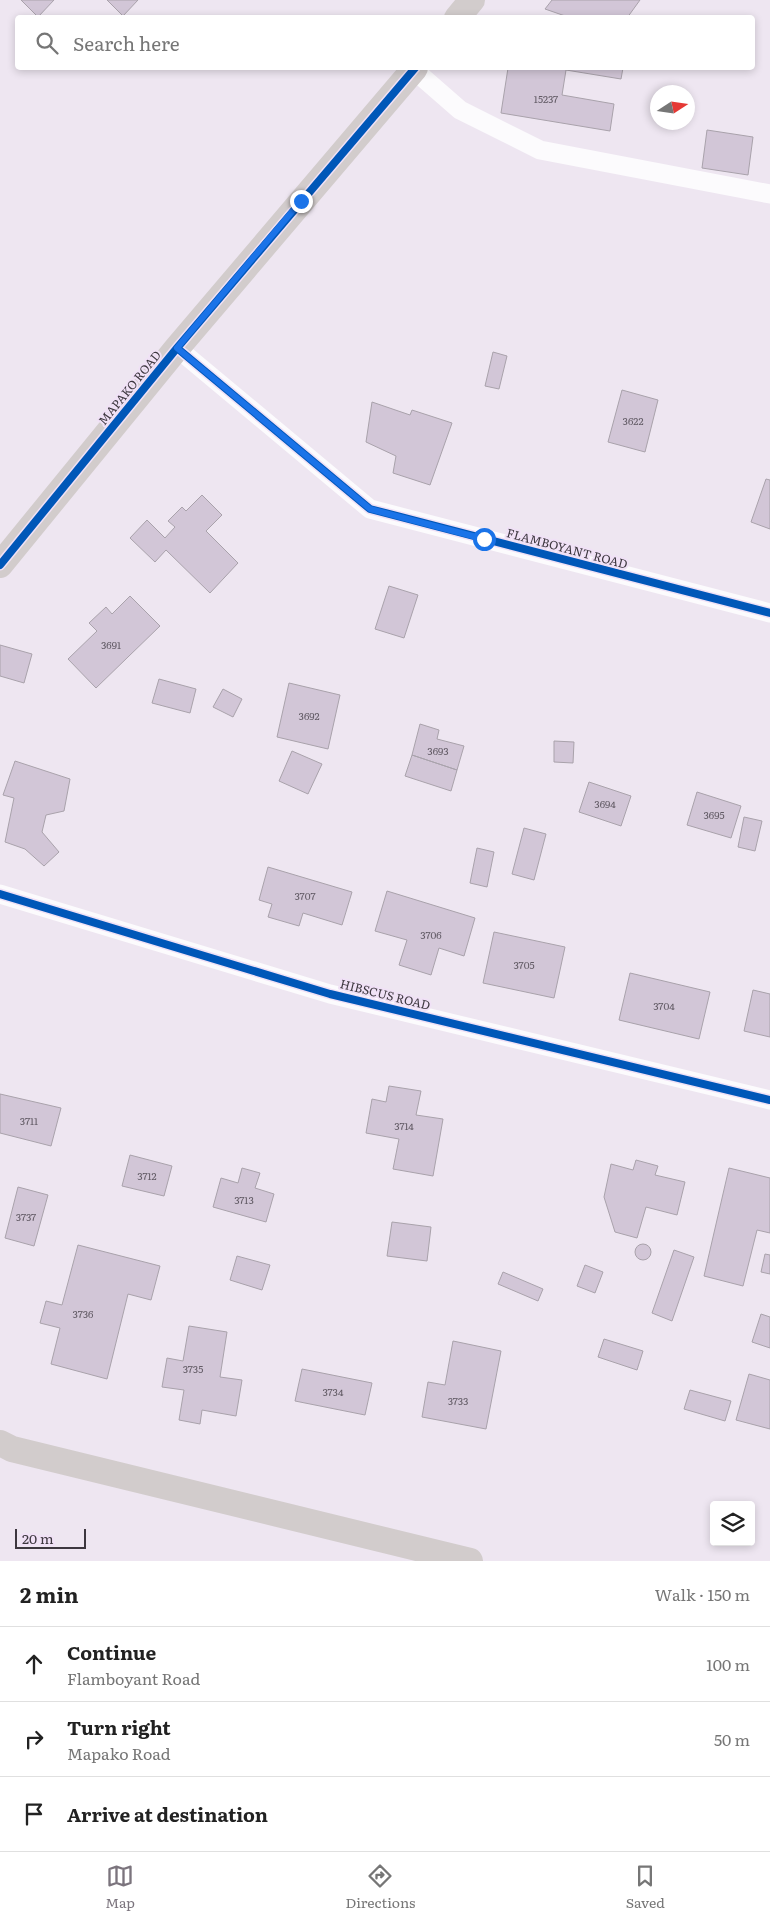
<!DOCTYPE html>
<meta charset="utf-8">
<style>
body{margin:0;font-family:Literata,serif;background:#f6f6f6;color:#222}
.controls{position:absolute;right:15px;bottom:15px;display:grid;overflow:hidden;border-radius:5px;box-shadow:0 2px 8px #0003}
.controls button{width:45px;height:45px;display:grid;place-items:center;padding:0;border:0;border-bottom:1px solid #e0e0e0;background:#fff;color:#222;font:25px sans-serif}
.compass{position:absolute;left:650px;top:85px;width:45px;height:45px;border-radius:50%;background:#fff;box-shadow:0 2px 8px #0003;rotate:78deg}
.scale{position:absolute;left:15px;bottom:12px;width:71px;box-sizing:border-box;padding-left:5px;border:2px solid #3d373f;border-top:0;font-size:14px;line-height:18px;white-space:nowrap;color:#3d373f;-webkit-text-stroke:4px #f0e1f6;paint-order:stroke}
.stop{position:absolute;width:15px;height:15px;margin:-11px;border:4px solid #1a73e8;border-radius:50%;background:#fff}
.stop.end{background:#1a73e8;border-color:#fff;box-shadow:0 1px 5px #0008}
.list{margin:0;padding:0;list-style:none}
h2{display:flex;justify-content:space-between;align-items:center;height:65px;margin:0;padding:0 20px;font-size:21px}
h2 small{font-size:16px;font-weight:400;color:#767676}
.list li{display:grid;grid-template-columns:32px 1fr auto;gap:15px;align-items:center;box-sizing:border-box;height:75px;padding:0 20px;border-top:1px solid #e0e0e0}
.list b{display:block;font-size:19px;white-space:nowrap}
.list p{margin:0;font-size:16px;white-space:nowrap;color:#767676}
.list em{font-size:16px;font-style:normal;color:#767676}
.icon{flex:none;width:28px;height:28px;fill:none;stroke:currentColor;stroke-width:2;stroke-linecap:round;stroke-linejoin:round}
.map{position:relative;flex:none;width:770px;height:1561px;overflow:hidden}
.search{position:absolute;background:#fff;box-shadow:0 2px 8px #0003;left:15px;right:15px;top:15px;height:55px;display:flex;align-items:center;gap:12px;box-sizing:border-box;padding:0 18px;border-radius:5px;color:#767676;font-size:19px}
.sheet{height:290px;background:#fff}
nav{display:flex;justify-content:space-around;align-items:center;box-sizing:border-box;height:70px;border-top:1px solid #e0e0e0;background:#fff;font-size:14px;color:#767676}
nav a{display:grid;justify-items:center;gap:2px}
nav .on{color:#7b747d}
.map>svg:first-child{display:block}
.building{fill:#d2c6d7;stroke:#a9a2ab}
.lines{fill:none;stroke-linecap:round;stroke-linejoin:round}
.street{stroke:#fcfbfd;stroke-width:19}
.secondary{stroke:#d2cccc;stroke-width:26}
.cycleway-casing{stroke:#f0e1f6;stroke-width:11}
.cycleway{stroke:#0057b8;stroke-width:8}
.route{stroke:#1a73e8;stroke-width:6}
.labels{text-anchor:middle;stroke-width:4;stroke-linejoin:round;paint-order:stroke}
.number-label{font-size:10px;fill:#625b65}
.street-label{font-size:12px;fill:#3d373f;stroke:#f0e1f6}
</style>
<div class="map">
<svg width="770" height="1561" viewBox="0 0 770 1561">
<rect width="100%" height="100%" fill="#eee6f1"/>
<path class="building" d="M21,0H54L38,17Z
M107,0H138L123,16Z
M552,0H640L627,18H571L545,9Z
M508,68H623L621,79L566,70L562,95L614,104L610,131L501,113Z
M707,130L753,137L748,175L702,168Z
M493,352L507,356L499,389L485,386Z
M622,390L658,400L645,452L608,442Z
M372,402L410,415L412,410L452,423L430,485L393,473L396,456L366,442Z
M766,479L770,480V529L751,522Z
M202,495L222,515L206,531L238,563L210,593L166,550L155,562L130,538L147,520L165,538L175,527L168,521L182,507L186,511Z
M389,586L418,595L404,638L375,629Z
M130,596L160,626L96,688L68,659L97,631L89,623L106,607L112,614Z
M0,645L32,654L24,683L0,676Z
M159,679L196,689L190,713L152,703Z
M289,683L340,695L328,749L277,737Z
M223,689L242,699L233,717L213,707Z
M420,724L439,730L437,739L464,746L457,770L412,755Z
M554,741L574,742L573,763L554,762Z
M292,751L322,764L308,794L279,781Z
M412,755L457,770L451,791L405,776Z
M15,761L70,779L64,811L46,815L42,832L59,852L44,866L25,849L5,842L14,798L3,795Z
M589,782L631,796L621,826L579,812Z
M697,792L741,806L731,838L687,825Z
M744,817L762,821L755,851L738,847Z
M524,828L546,834L534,880L512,874Z
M477,848L494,852L487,887L470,883Z
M268,867L352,892L342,925L303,913L299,926L268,917L272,904L259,900Z
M387,891L475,918L464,956L439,948L431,975L399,965L407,940L375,931Z
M494,932L565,947L554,998L483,983Z
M630,973L710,992L699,1039L619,1020Z
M753,990L770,994V1037L744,1031Z
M389,1086L421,1091L416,1115L443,1119L433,1176L393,1169L399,1139L366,1133L372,1099L386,1102Z
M0,1094L61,1108L51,1146L0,1133Z
M130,1155L172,1166L164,1196L122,1186Z
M636,1160L658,1166L655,1175L685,1182L677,1215L646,1207L637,1238L615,1232L604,1197L611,1164L633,1170Z
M242,1168L260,1173L255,1188L274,1194L266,1222L213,1207L221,1178L238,1183Z
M729,1168L770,1178V1233L757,1230L743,1286L704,1276Z
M18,1187L48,1195L34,1246L5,1238Z
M392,1222L431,1227L427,1261L387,1256Z
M635 1252a8 8 0 1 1 16 0a8 8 0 1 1-16 0Z
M78,1245L160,1266L151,1300L128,1294L107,1379L51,1364L60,1328L40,1323L46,1301L62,1305Z
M674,1250L694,1257L672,1321L652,1313Z
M765,1254L770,1255V1274L761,1272Z
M237,1256L270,1265L262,1290L230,1280Z
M585,1265L603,1272L595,1293L577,1286Z
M503,1272L543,1289L538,1301L498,1284Z
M761,1314L770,1317V1348L752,1342Z
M189,1326L227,1332L220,1377L242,1380L236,1416L202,1410L200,1424L179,1420L184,1390L162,1387L167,1358L183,1361Z
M604,1339L643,1351L637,1370L598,1357Z
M453,1341L501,1351L486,1429L422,1417L428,1382L445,1385Z
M302,1369L372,1383L365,1415L295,1401Z
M749,1374L770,1380V1429L736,1420Z
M690,1390L731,1401L725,1421L684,1409Z"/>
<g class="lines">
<path class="street" d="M413,69L460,110L540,150L770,194
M177,348L370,509L770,613
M0,894L330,994L770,1100"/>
<path class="secondary" d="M457,18L472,0
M0,565L177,348L415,68
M0,1443L12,1449L470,1561"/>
<defs>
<path id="cycleway" d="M177,348L370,509L770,613
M0,565L177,348L415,68
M0,894L330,994L770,1100"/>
</defs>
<use href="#cycleway" class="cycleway-casing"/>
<use href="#cycleway" class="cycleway"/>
</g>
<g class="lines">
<path class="route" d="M301,201L177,348L370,509L484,539"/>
</g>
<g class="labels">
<g class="number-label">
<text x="546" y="103">15237</text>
<text x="633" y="425">3622</text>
<text x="111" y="649">3691</text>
<text x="309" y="720">3692</text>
<text x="438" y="755">3693</text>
<text x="605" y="808">3694</text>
<text x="714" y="819">3695</text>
<text x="305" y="900">3707</text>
<text x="431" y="939">3706</text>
<text x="524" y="969">3705</text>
<text x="664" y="1010">3704</text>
<text x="29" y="1125">3711</text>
<text x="404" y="1130">3714</text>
<text x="147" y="1180">3712</text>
<text x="244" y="1204">3713</text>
<text x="26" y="1221">3737</text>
<text x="83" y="1318">3736</text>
<text x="193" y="1373">3735</text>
<text x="333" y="1396">3734</text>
<text x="458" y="1405">3733</text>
</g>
<g class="street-label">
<text transform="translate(130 388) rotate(-51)" y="4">MAPAKO ROAD</text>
<text transform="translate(567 549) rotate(15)" y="4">FLAMBOYANT ROAD</text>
<text transform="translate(385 995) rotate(14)" y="4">HIBSCUS ROAD</text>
</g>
</g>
</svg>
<div class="controls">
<button><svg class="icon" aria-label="layers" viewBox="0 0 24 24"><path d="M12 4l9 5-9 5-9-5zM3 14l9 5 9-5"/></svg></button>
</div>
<svg class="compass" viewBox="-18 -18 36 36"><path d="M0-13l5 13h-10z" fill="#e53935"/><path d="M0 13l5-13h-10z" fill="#767676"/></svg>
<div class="scale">20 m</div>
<div class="stop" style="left:484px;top:539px"></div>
<div class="stop end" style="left:301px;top:201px"></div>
<div class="search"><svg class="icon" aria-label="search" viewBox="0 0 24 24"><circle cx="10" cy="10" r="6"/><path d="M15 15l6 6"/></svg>Search here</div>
</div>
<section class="sheet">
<h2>2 min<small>Walk · 150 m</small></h2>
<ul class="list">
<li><svg class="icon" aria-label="ahead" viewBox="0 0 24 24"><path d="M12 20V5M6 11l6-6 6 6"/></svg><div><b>Continue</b><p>Flamboyant Road</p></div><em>100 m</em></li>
<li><svg class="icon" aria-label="right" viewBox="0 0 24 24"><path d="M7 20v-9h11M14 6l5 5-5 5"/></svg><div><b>Turn right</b><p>Mapako Road</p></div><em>50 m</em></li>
<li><svg class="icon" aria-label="arrive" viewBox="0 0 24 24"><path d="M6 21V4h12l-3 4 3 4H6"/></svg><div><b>Arrive at destination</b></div></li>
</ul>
</section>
<nav>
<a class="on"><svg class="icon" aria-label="map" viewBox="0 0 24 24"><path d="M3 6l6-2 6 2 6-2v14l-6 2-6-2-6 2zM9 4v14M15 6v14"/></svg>Map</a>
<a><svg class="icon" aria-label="directions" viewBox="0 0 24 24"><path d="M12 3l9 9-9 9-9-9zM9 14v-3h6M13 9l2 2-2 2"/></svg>Directions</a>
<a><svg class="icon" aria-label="saved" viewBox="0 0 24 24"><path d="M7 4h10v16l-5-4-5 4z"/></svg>Saved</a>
</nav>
